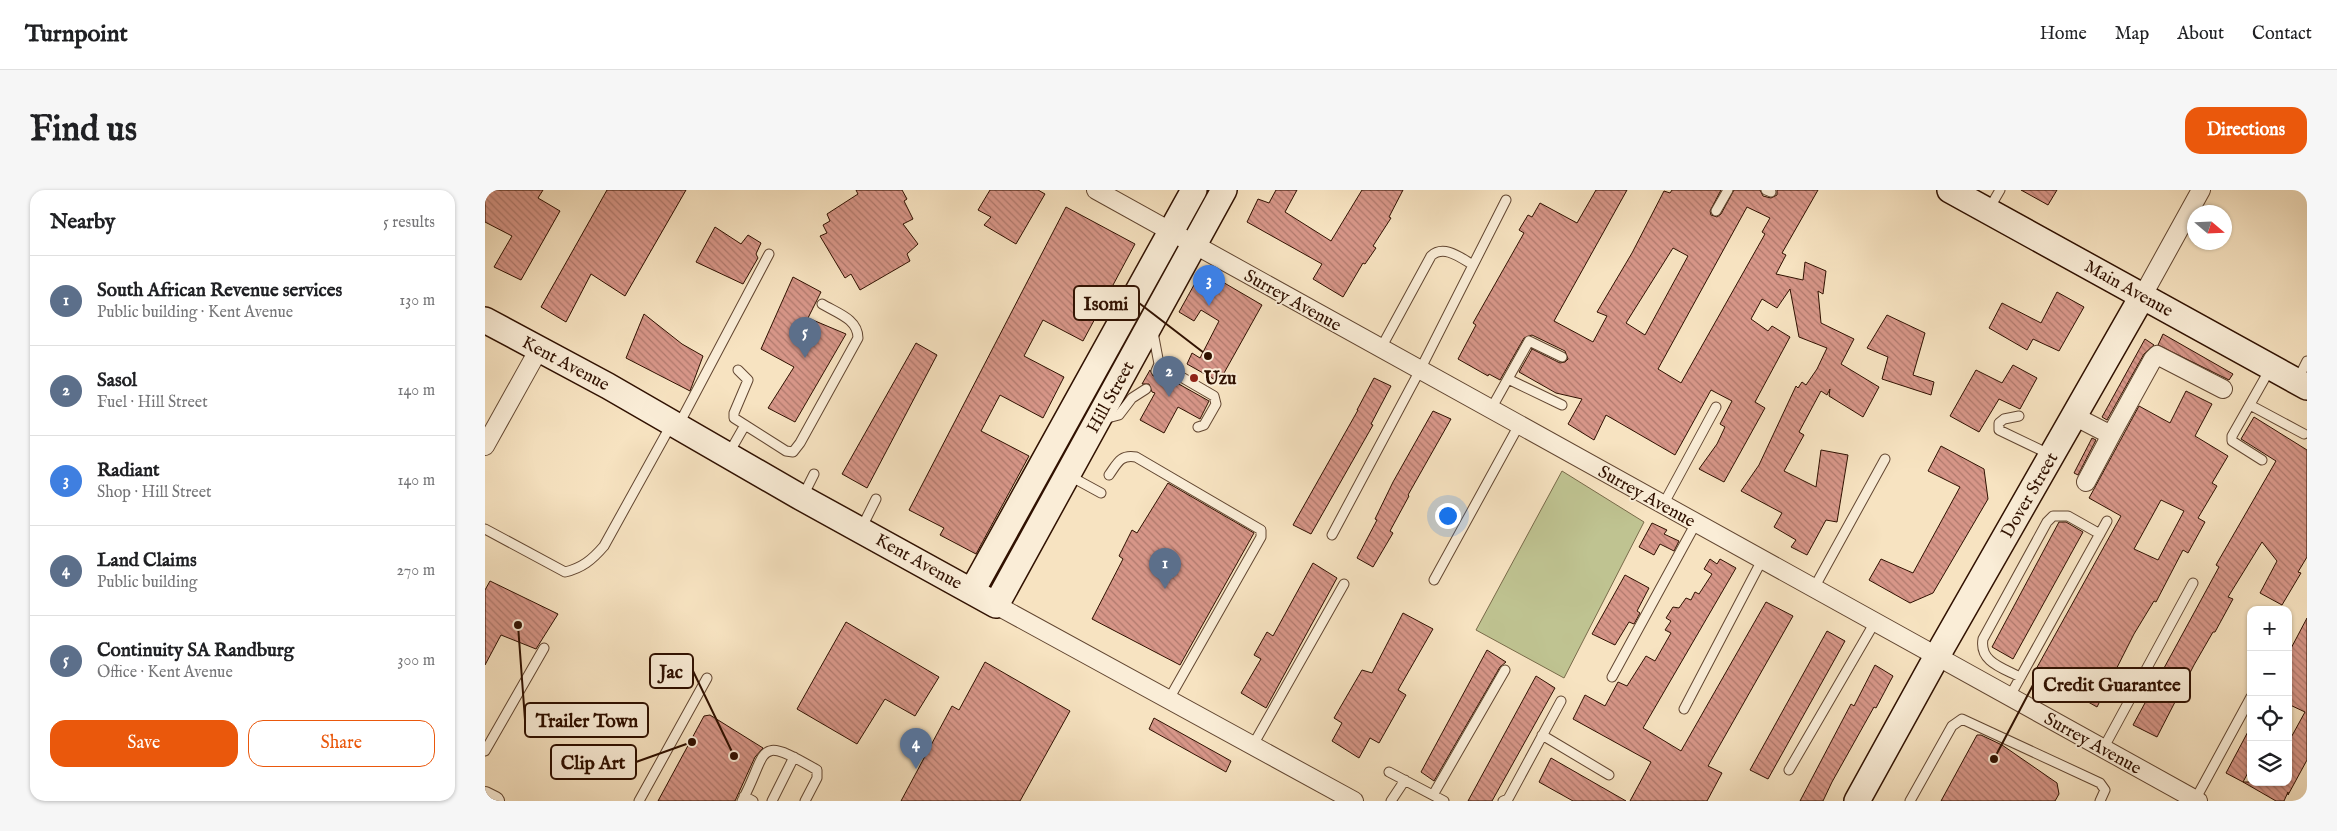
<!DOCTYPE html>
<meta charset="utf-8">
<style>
body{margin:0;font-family:"IM FELL English",serif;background:#f6f6f6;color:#202124}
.controls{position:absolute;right:15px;bottom:15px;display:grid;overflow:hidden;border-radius:10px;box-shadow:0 1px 4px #0004}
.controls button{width:45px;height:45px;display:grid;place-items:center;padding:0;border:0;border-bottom:1px solid #e0e0e0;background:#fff;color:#202124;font:25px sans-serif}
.compass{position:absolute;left:1702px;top:15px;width:45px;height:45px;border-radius:50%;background:#fff;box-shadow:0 1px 4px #0004;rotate:109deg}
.you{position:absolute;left:962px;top:325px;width:18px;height:18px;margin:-12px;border:4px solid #fff;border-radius:50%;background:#1a73e8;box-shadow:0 0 0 8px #1a73e833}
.badge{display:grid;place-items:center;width:32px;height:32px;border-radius:50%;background:#ea580c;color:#fff;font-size:16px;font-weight:700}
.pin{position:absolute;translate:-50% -41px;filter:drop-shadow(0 1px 2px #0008)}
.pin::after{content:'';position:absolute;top:26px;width:18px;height:15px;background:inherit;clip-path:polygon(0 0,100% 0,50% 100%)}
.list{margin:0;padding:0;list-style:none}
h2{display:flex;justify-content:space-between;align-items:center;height:65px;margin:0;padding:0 20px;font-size:21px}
h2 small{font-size:16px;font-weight:400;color:#757577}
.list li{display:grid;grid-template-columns:32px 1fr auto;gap:15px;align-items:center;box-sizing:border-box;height:90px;padding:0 20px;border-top:1px solid #e0e0e0}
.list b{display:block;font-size:19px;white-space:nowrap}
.list p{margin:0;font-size:16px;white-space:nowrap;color:#757577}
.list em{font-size:16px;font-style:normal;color:#757577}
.actions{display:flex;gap:10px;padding:15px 20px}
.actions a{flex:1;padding:11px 0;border:1px solid #ea580c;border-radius:15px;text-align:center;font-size:18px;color:#ea580c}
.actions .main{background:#ea580c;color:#fff}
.icon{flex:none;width:28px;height:28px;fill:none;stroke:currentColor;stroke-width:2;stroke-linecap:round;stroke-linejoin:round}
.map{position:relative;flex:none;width:1822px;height:611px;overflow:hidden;border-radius:15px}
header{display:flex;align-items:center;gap:30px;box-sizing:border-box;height:70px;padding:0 25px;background:#fff;border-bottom:1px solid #e0e0e0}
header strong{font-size:24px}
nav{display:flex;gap:28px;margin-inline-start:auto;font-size:18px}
.intro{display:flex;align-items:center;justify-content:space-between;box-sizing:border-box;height:120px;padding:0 30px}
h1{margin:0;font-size:35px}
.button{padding:12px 22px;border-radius:15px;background:#ea580c;color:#fff;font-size:18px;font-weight:700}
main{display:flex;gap:30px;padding:0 30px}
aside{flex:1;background:#fff;border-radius:15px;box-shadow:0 1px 4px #0004}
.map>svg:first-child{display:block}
.green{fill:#bfc391;stroke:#786a49}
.building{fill:url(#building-back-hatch);stroke:#301101;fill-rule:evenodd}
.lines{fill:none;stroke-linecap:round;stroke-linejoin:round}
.lane-casing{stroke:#624631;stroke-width:11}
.street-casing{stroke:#624631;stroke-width:20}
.secondary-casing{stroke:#301101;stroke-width:28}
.lane{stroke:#faedd7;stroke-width:9}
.street{stroke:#faedd7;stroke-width:18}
.secondary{stroke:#faedd7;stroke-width:25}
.poi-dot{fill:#8f2418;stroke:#faedd7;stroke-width:2}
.labels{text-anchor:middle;stroke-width:4;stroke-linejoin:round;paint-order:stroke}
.street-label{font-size:18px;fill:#301101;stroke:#faedd7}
.poi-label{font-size:18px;font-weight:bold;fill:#301101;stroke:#faedd7;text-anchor:start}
.leader{fill:none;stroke:#301101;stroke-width:2}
.callout-dot{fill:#301101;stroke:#faedd7;stroke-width:2}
.callout{fill:#faedd7;stroke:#301101;stroke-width:2}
.callout-label{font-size:19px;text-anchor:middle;font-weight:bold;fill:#301101}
</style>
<header>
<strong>Turnpoint</strong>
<nav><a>Home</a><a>Map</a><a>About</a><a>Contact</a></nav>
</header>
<div class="intro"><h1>Find us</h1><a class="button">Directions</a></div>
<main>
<aside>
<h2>Nearby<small>5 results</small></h2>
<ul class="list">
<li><span class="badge" style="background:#5c6f8a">1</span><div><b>South African Revenue services</b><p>Public building · Kent Avenue</p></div><em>130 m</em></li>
<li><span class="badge" style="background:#5c6f8a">2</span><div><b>Sasol</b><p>Fuel · Hill Street</p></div><em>140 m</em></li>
<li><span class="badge" style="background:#3f7fe0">3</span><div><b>Radiant</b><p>Shop · Hill Street</p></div><em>140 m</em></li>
<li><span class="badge" style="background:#5c6f8a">4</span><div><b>Land Claims</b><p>Public building</p></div><em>270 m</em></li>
<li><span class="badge" style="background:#5c6f8a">5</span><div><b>Continuity SA Randburg</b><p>Office · Kent Avenue</p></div><em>300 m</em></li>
</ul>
<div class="actions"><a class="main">Save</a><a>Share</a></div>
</aside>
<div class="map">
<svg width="1822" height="611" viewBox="0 0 1822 611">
<defs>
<pattern id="building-back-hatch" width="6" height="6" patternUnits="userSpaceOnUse" patternTransform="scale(1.25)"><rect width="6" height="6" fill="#d79688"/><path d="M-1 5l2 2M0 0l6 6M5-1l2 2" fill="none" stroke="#af796d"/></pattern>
</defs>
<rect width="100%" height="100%" fill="#f7e3c1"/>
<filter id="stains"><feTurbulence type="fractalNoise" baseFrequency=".004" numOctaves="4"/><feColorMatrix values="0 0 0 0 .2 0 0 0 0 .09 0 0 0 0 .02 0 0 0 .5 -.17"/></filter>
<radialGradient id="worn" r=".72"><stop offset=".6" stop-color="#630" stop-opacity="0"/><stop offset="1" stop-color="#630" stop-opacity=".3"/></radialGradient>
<path class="green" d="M1077,281L1159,332L1079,488L991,440Z"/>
<path class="building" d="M3,0H58L53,8L75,21L36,90L9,77L27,46L0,32V5Z
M122,0H201L140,106L106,84L81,132L56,117Z
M371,0H417L422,9L419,11L428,29L418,34L433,54L422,64L425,71L375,100L366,84L360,88L335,46L342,43L338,35L345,31L342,24L373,4Z
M505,0H553L560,4L531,54L499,35L506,27L493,20Z
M791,0H812L800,22L846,51L877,0H918L904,27L906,28L888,56L891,58L880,74L878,73L858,107L828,89L837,74L762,32L773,9L784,13Z
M1111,0H1142L1069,131L1108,152L1122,126L1112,122L1147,63L1179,1L1185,3L1187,0H1236L1225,21L1226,25L1232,27L1236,24L1249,0H1275L1278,6L1286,8L1292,5V0H1333L1297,63L1301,65L1291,84L1318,90L1320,72L1341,81L1338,104L1333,101L1336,133L1369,149L1356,174L1394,197L1378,227L1344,206L1345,199L1342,205L1336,201L1314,242L1319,245L1299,281L1331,297L1336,260L1363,265L1352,332L1341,330L1322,365L1306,357L1311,350L1289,337L1297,323L1256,301L1274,275L1311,196L1313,198L1317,192L1321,195L1332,179L1342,158L1314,147L1305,99L1292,118L1277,109L1266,129L1283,141L1287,136L1305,147L1270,212L1280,218L1239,292L1214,279L1232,254L1240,237L1235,234L1247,211L1226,200L1190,265L1121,225L1109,250L1083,234L1097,209L1071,203L1034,182L1047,159L1075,173L1080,172L1083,169L1080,161L1047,145L1039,148L1015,190L1004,184L1003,186L973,169L991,135L988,133L1039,43L1034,40L1043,25L1047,27L1055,13L1092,33ZM1262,17L1285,28L1277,42L1280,44L1196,193L1173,179ZM1188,58L1203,66L1160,145L1141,133Z
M1536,0H1572L1563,15Z
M581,17L650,54L598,151L558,130L539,166L579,187L558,228L515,205L496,241L544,266L491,364L455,345L459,338L424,320Z
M230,37L256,54L263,45L276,53L271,64L273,68L258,94L211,72Z
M724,84L777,115L734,192L702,174L707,163L715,168L734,131L716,120L709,131L694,122L714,86L721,91Z
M308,87L336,102L323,128L361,144L310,232L283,218L309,177L276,159Z
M1572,102L1599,117L1574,161L1548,149L1542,160L1504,138L1517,113L1556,133Z
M159,124L197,154L218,166L205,201L141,168Z
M1402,125L1440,143L1428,185L1449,192L1446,205L1397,189L1403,167L1382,158Z
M1678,144L1748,184L1744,190L1673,155Z
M1660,149L1669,155L1659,164L1622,230L1617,227Z
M431,153L452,165L382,298L357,284Z
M1528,175L1552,188L1535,219L1514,209L1494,242L1465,226L1491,180L1517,193Z
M665,180L668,186L676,184L724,211L715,229L693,217L679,243L655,230L670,203L667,202L664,194H657Z
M889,188L906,196L886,234L888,235L826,344L808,335L873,220H872Z
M1701,201L1727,214L1710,246L1743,266L1727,293L1732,296L1713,328L1720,332L1703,363L1698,360L1671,412L1669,411L1649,444L1612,517L1589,504L1590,501L1550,481L1636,326L1604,308L1609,299L1654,216L1685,233ZM1676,310L1699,321L1673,370L1649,359Z
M948,221L966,229L923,305L924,306L905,341L908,343L888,377L872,368L892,330L890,329L908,292Z
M1769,227L1822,260V367L1813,382L1816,383L1797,415L1775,403L1792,371L1777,352L1743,407L1748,409L1730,442H1728L1709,475L1672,547L1648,535L1734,377L1731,375L1791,271L1756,249Z
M1607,248L1611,250L1593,285L1589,283Z
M1456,256L1499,279L1503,309L1448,403L1425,413L1384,390L1396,369L1428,383L1475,297L1443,281Z
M683,293L769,343L695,475L607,429L638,369L634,366L647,340L652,343Z
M1574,332H1581L1598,342L1528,469L1507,457Z
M1167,333L1182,340L1179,344L1194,351L1189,361L1175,354L1169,365L1154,357Z
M1225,369L1232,374L1235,369L1251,378L1158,538L1196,561L1281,412L1308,426L1223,576L1237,583L1222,611H1145L1166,572L1088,529L1100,505L1120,516L1133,492L1142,496L1161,466L1170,471L1186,443L1180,440L1186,431L1181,428L1188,417L1194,418L1201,408L1206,410L1210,402L1214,404L1227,384L1219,379Z
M828,373L852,388L781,518L756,503L776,469L769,465L782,442L788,446Z
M1140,385L1164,398L1152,421L1155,423L1149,434L1144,432L1130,455L1107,444Z
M5,391L73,424L51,459L16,445L0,475V400Z
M918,423L948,439L913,500L921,505L894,553L885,548L874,568L847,551L857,533L849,528L877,480L887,483Z
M1822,428V570L1803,605V602L1799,611H1791L1758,592H1803V553L1820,522L1803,514V464Z
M361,432L454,487L430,526L400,509L372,554L312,519Z
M1342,441L1360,451L1283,589L1265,580Z
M1002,460L1021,472L1015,477L949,591L936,582Z
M500,472L585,521L535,611H416L467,516L474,520Z
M1390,475L1408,486L1391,518L1389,517L1347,592L1338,611H1315L1366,514L1369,516Z
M1051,486L1070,498L1007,611H983Z
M225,525L278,558L270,567L250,611H173L219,526Z
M669,528L746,571L741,582L664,539Z
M1766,536V577L1758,592L1741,583Z
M1492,545H1496L1517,555L1572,593L1574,604L1570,611H1456Z
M1066,568L1141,611H1088L1054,592Z"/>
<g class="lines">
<defs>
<path id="lane" d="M1281,0L1286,2
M1504,19L1515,0
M1231,21L1243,0
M668,142L674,174
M896,158L946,66C959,54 976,68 988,75
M253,180L263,190L249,223V228L301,261L308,262L315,253L373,148C373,129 352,123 337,114
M671,181L674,174L729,206L731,214L719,235L713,237
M1023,189L1077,215
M1812,191L1822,171
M1765,215L1819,244
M1006,219L1044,151L1077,167
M1534,226L1519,229L1514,233V240L1564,264
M619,229L634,225L647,208L661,199
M193,236L284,64
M244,263L260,235
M1777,270L1747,251V246L1785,179
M583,285L616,303
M624,285C632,274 635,264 651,267L776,340V347L684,509
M318,306L329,284
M1178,315L1231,217
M0,339L80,382C97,378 107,370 119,356L186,235
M376,339L391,309
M847,345L935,180L1021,10
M949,390L1034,235
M1329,398L1400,269
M1127,487L1211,333
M1535,487C1518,478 1494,472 1498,449L1562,332L1568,326H1583L1615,344
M1525,506L1622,331
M1199,519L1277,370
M1057,545L1124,585
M768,555L859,394
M1618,559L1708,393
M0,561L59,458
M1304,580L1390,432
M904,582L959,611
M948,605L1020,480
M259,606L268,611
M1710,610L1766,507
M154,611L222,488
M257,611C284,561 269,543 332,580V588L320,611
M287,611L309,567
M906,611L920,590
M1018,611L1023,609L1076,511
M1425,611L1467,536L1477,529L1615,593L1620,600L1615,611"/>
<path id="street" d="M611,0L1713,611
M1658,105L1716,0
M1589,226L1626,245L1668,169L1672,165L1738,199
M0,256L54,159
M1601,292L1626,245
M511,415L869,611
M0,606L10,611"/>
<path id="secondary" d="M1465,0L1822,197
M0,130L123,196L317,308L511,415L739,0
M487,401L709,0
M1372,611L1452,466L1658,105"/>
</defs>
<use href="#lane" class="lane-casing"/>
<use href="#street" class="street-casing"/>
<use href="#secondary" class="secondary-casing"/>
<use href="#lane" class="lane"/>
<use href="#street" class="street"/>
<use href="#secondary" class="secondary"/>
</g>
<circle class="poi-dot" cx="709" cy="188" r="5"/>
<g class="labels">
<g class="street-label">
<text transform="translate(1644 98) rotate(29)" y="6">Main Avenue</text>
<text transform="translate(808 110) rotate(29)" y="6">Surrey Avenue</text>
<text transform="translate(81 173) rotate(28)" y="6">Kent Avenue</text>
<text transform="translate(625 207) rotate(-61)" y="6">Hill Street</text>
<text transform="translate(1544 305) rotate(-60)" y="6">Dover Street</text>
<text transform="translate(1162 306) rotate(29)" y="6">Surrey Avenue</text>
<text transform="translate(434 371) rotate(29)" y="6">Kent Avenue</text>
<text transform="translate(1608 553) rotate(29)" y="6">Surrey Avenue</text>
</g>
<g class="poi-label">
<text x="719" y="194">Uzu</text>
</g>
</g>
<path class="leader" d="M723 166L654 113M249 566L208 481M1509 569L1548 495M33 435L40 530M207 552L151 572"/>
<g class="callout-dot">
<circle cx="723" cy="166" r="5"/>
<circle cx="249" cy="566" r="5"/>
<circle cx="1509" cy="569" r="5"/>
<circle cx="33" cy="435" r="5"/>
<circle cx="207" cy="552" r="5"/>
</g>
<g class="callout">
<rect x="589" y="96" width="65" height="34" rx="5"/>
<rect x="165" y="464" width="43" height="34" rx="5"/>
<rect x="1548" y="478" width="157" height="34" rx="5"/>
<rect x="40" y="513" width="123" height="34" rx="5"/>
<rect x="66" y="555" width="85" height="34" rx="5"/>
</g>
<g class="callout-label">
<text x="621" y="120">Isomi</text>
<text x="186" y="488">Jac</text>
<text x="1627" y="501">Credit Guarantee</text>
<text x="102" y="537">Trailer Town</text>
<text x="108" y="579">Clip Art</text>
</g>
<rect width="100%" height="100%" filter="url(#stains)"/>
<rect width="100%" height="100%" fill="url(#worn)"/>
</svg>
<div class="controls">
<button>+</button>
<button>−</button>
<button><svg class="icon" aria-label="locate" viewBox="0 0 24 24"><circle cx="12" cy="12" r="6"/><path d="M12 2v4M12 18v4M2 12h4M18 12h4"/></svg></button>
<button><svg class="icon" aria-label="layers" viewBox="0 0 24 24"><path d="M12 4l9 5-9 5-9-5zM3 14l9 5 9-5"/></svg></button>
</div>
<svg class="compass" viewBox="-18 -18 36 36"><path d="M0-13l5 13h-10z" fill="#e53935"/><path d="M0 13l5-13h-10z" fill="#757577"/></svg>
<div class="you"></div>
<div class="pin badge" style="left:680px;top:399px;background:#5c6f8a">1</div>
<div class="pin badge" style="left:684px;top:207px;background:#5c6f8a">2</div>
<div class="pin badge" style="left:724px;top:116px;background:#3f7fe0">3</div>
<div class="pin badge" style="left:431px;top:579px;background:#5c6f8a">4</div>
<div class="pin badge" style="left:320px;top:168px;background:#5c6f8a">5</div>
</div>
</main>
